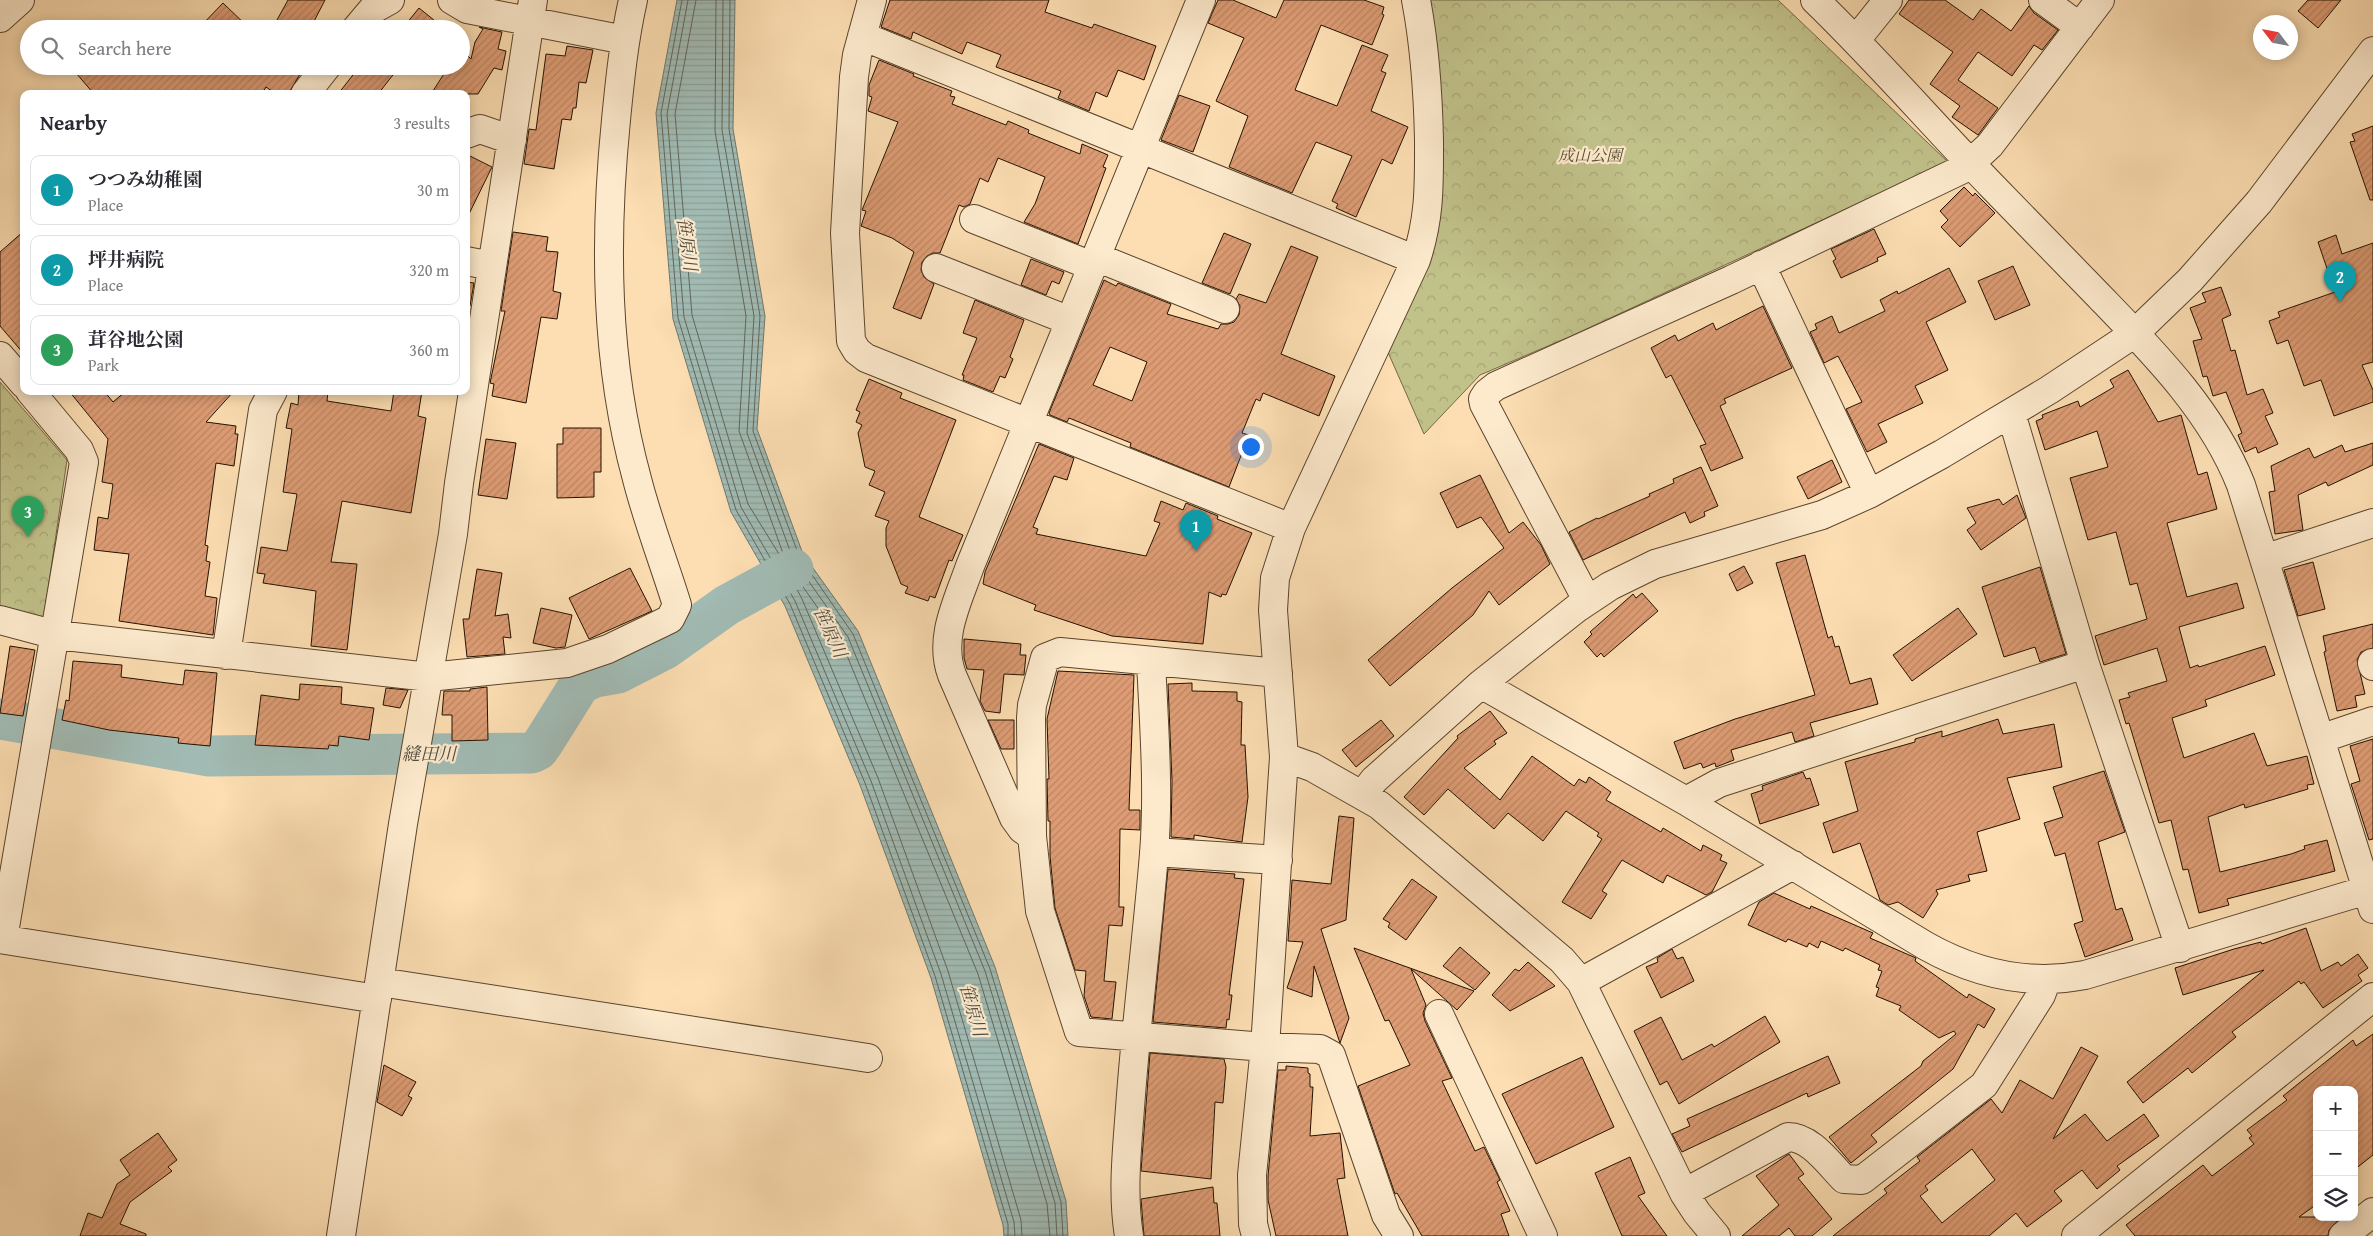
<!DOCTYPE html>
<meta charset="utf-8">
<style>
body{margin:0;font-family:"Gentium Book Plus","Noto Serif JP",serif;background:#f7f7f7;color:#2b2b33}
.controls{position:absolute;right:15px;bottom:15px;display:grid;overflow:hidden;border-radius:10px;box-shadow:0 2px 12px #0003}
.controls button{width:45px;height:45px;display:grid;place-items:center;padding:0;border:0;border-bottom:1px solid #e1e1e2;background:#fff;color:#2b2b33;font:25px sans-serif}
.compass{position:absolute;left:2253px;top:15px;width:45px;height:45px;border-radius:50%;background:#fff;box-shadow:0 2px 12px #0003;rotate:302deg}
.you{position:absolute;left:1250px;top:446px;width:18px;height:18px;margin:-12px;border:4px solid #fff;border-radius:50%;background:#1a73e8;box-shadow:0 0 0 8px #1a73e833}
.badge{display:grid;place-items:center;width:32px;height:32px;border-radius:50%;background:#0b8043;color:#fff;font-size:16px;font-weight:700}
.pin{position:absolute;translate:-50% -41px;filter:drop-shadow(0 1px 2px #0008)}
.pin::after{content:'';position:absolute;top:26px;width:18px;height:15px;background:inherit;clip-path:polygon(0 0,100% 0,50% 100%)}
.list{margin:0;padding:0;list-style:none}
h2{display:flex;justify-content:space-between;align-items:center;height:65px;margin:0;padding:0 20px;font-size:21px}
h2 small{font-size:16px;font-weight:400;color:#7c7c81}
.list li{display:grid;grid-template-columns:32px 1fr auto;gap:15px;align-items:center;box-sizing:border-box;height:70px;margin:0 10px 10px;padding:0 10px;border:1px solid #e1e1e2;border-radius:10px}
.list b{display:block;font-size:19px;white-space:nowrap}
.list p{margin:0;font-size:16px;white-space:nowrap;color:#7c7c81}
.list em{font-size:16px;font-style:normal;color:#7c7c81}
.icon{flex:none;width:28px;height:28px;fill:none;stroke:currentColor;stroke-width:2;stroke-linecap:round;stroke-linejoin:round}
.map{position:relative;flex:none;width:2373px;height:1236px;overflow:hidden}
.search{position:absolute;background:#fff;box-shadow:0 2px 12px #0003;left:20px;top:20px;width:450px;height:55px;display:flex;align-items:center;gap:12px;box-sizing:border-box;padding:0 18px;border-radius:28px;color:#7c7c81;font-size:19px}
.panel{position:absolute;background:#fff;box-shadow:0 2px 12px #0003;left:20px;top:90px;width:450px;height:305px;border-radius:10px}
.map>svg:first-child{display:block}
.park{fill:url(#park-crowns);stroke:#726946}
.water{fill:url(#water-rules);stroke:#6f776c}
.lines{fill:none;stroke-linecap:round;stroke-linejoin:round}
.shore{stroke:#62665a;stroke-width:1}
.river{stroke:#a1bbb4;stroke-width:41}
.building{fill:url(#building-hatch);stroke:#241101;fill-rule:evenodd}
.minor-casing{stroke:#5a442d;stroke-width:30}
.minor{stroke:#fdeacd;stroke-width:28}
.labels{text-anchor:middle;stroke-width:4.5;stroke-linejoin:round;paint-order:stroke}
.park-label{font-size:16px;font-style:italic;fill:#5b4f31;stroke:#fdeacd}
.water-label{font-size:18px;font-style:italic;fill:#504c40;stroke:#fdeacd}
</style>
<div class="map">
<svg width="2373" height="1236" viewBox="0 0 2373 1236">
<defs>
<pattern id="park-crowns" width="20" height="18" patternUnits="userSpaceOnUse" patternTransform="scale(1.25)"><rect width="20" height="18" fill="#c1c18a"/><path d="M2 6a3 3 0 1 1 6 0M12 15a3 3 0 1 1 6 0" fill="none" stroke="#a6a575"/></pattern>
<pattern id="water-rules" width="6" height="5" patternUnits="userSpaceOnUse" patternTransform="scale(1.25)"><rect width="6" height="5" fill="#a1bbb4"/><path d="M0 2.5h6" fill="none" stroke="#8aa099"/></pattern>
<pattern id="building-hatch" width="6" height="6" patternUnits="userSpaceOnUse" patternTransform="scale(1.25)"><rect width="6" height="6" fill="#dd9c74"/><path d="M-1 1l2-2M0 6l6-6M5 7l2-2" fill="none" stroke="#be8563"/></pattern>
</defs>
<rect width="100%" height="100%" fill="#fcdeb2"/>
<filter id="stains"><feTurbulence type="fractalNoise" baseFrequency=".004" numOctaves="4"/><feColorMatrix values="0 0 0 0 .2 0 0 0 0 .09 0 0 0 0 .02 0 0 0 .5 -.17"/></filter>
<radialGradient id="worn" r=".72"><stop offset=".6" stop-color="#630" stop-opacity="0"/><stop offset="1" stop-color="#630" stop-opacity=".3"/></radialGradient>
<path class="park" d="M1428,0H1778L1948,162L1569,337L1480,375L1424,434L1387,350L1438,232Z
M0,382L67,460L43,623L0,615Z"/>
<path class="water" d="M677,0H735L733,129L765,316L757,429L803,554L858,631L995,967L1066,1201L1068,1236H1004L1003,1225L931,978L860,785L785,606L731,512L673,319L656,113Z"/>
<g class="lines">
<path class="shore" d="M682,0L661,113L678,318L736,510L790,604L865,783L935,976L1008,1224V1236
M688,0L667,114L684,317L741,507L795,601L871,781L941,974L1014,1222L1015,1236
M696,0L675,114L692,315L748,504L782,559L784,556L739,431L746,316L715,131L716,0
M723,0L722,130L754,316L747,433L793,559L848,637L985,971L1055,1203L1057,1236
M730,0L729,129L760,316L753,431L799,556L853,634L990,969L1061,1202L1063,1236
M1022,1236L1021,1220L948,971L878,778L802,599L790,576L791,573L794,574L841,641L978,974L1047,1204L1050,1236"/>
<path class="river" d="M0,719L209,756L532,753L538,750L543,743L580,684L595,677L618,673L665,649L727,605L793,569"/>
</g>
<path class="building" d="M288,0H325L310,29H272Z
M890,0H1049L1045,12L1092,28L1094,24L1156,46L1144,80L1118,70L1107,97L1096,92L1089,111L1058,98L1061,91L996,67L1001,55L967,42L962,54L913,32L911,39L881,27Z
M1218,0H1233L1276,18L1284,0H1364L1384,7L1382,14L1384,15L1372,45L1321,25L1295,90L1337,106L1362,45L1388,55L1381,71L1386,73L1371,111L1408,127L1392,164L1382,159L1356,217L1336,208L1338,204L1332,201L1352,156L1316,142L1292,193L1229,167L1248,116L1216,101L1244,38L1208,23Z
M1909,0H1945L1973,20L1981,9L2011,31L2029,6L2034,13L2058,30L2042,50L2034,45L2012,76L1978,52L1958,80L1998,108L1978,135L1952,117L1960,106L1930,84L1953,52L1899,14Z
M2308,0H2341L2318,28L2298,11Z
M223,3L250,29H198Z
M419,8L445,29H402Z
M479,27L502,32L498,49L506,51L502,70L494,68L478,94H431L449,66H461L467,55L471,59L475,42L483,29Z
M567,46L593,50L586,83L579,82L576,108H573L571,120L562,119L554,169L524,164L529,129L536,130L546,54L565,56Z
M879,60L914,74L913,76L952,91L950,96L955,97L952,104L1006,125L1008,121L1029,130L1028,133L1080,154L1082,144L1108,155L1103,167L1106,168L1078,244L1024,222L1035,204L1045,177L998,158L988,182L980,178L970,204L964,207L959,205L940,253H933L927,256L922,262L921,270L924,277L934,284L921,319L893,308L914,252L892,238L861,226L866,211L862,210L898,122L868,111L872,97L869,96V85Z
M70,66H305L288,94H276L266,87L262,94H94Z
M360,66H400L378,94H338Z
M1179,95L1210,106L1193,152L1161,140Z
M2373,126V200H2370L2350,142L2355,141L2352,134Z
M466,154L492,167L466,220Z
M1964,187L1973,196L1975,193L1995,213L1960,247L1941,227L1948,220L1940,211Z
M1874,229L1886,254L1877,258L1878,261L1841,278L1833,261L1836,259L1831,249Z
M24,231V354L0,326V252Z
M513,232L548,237L546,251L558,252L553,291L561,293L557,319L541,317L526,403L492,396L494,384L490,383L505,311H501Z
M1224,233L1251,244L1230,294L1202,283Z
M2336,235L2342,254L2373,243V362L2362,365L2373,390V402L2334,416L2321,380L2304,386L2288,340L2277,344L2269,321L2280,317L2278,312L2335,292L2318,242Z
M1291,246L1318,257L1281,354L1335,376L1319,416L1263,393L1260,401L1256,399L1242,433L1249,435L1229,487L1130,447L1131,443L1069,418L1067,422L1050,415L1049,413L1104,280L1116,286L1118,283L1171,304L1167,314L1218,329L1221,324H1228L1234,322L1239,315L1240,306L1236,299L1239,294L1266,303ZM1110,347L1147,362L1132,401L1093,385Z
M1031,259L1064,272L1059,284L1052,281L1046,295L1021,285Z
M2013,266L2030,305L1995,320L1978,281Z
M1949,268L1966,302L1926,322L1948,370L1915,386L1923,403L1878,424L1887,442L1867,452L1846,409L1862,402L1838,356L1824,363L1810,332L1817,329L1815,324L1832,316L1839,333L1885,311L1880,300L1897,291L1898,294Z
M466,282L474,283L470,306H466Z
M2221,287L2231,315L2222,319L2231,351L2235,350L2247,395L2263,389L2273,413L2265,416L2278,444L2258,453L2256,447L2245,452L2238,435L2242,433L2226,392L2213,396L2207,376L2203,377L2193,341L2202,339L2190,308L2206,302L2202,293Z
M975,300L1024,320L1010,357L1013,359L1005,378L1000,376L993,392L963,380L964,375H962L977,338L963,333Z
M1763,306L1792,368L1724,399L1726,403L1720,406L1743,458L1711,471L1700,446L1706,444L1671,375L1666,378L1651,348L1675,335L1678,341L1713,323L1716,330Z
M2128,370L2158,422L2181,415L2198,475L2207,472L2217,509L2167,523L2187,597L2237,583L2244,608L2179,627L2190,668L2198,665L2199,667L2265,646L2275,675L2205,700L2207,706L2172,718L2184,758L2254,733L2267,766L2307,756L2314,784L2307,785L2308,789L2245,808L2244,804L2208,817L2220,872L2291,854L2305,849L2304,846L2327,840L2335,871L2227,899L2229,905L2199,913L2188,869L2183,870L2171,820L2159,823L2129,723L2126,724L2119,700L2130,697L2128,693L2167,681L2157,648L2104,665L2095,636L2147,619L2137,583L2130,585L2116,532L2088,540L2070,478L2108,467L2097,431L2045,450L2036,421L2043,418L2042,415L2078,401L2080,407L2114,387L2110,380Z
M869,379L902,393L900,398L956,420L919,517L963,535L952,561L949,560L935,598L930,596L928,601L905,593L908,587L901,584L886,546V528L889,521L875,516L885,492L869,485L875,471L865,467L858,433L862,425L856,422L860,412L856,410Z
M69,391H104L113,402L126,391H234L206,422L236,426L235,434H238L234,466L216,463L205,545L208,546L206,561L210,562L205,596L217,598L213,635L119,621L129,554L94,550L98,517L108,519L113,484L102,482L108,439Z
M299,391H328L327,401L391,411L394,391H422L418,416L426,418L411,513L342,501L331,562L357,564L347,650L311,646L316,591L263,583L265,574L257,573L261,547L287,551L297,494L283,492L292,429L286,428L291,403L298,405Z
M563,428H601V472H594V497L557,498V444H563Z
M486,439L516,443L507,499L478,495Z
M2373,443V465L2328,486L2326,482L2298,495L2303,530L2275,534L2269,492L2275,491L2271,466L2309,448L2314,458L2342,445L2345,452Z
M1039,444L1074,458L1067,480L1054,476L1033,527L1038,529L1036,534L1146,556L1160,523L1154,521L1161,501L1183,510L1186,503L1218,516L1217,519L1252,533L1226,595L1222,594L1221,597L1209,592L1203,644L1112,636L1034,610L1036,605L983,584L985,572Z
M1832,460L1842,482L1808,499L1797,477Z
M1701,467L1718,506L1704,512L1705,516L1690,523L1685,512L1583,560L1569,532L1597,518L1598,519L1650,496L1649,494L1674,483L1673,479Z
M1480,475L1509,533L1523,522L1541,545L1550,564L1499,605L1489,591L1473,615L1390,686L1368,660L1452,588L1504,548L1481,517L1457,528L1440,493Z
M2017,495L2026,518L1981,550L1967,530L1976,523L1967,508L1999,499L2003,505Z
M1805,555L1828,638L1832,636L1835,647L1839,646L1850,684L1871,678L1878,704L1810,723L1814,736L1795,742L1792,732L1731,750L1734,760L1716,767L1715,763L1703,768L1701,763L1684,769L1674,742L1735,719L1815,695L1776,563Z
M2313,562L2325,609L2298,616L2284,570Z
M1744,566L1753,583L1737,591L1729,574Z
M2040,567L2066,654L2040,662L2035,647L2004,657L1982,587Z
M630,568L652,611L589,639L569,598Z
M477,569L502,573L495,616L508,614L511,638L503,637L505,654L467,657L463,619H469Z
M1642,593L1658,611L1604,657L1601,653L1597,657L1584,642L1592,634L1590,632L1633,594L1636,598Z
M541,608L572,615L565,647L556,648L533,643Z
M1958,608L1977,634L1912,681L1893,655Z
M2373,624V648L2361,652L2357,660L2365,694L2355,696L2357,707L2337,711L2324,652L2326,651L2323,636Z
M964,639L1021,644L1020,655H1026L1024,675L1004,674L1000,713L985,711L980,701L984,670L967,669L964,658Z
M10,646L35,650L23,716L0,713Z
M73,661L122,665L121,677L183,685L185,670L217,673L210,746L178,743L179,738L109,730L62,720L66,700L69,701Z
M1058,671L1134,675L1129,810H1140V830L1120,829L1119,907H1124L1122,926L1109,925L1104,981L1116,982L1112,1019L1091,1017L1084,996L1086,971L1075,970L1055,908L1050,856V821H1048L1047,779H1049L1047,719Z
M1192,683V691L1237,692V701L1242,702L1241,745H1245L1248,797L1242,842L1194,835V839L1171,837L1172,781L1168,684Z
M300,684L342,687L341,704L374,708L369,740L339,736L338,746L329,745L328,749L255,745L261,695L299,700Z
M487,687L488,740L452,741V715H442L444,691H470V689Z
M386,688L408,690L400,708L383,705Z
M1490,711L1507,733L1494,741L1496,744L1464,768L1500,800L1532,756L1574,786L1579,779L1586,783L1589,777L1611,792L1606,800L1661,832L1663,828L1701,851L1703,845L1722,855L1720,860L1727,863L1712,892L1706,895L1667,875L1663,883L1622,860L1602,891L1607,894L1591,919L1562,902L1602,839L1597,836L1599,833L1566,811L1543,841L1508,813L1494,829L1448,789L1424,815L1404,797L1458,738L1457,736Z
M1998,719L2003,734L2054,724L2062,767L2007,778L2020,819L1977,832L1987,871L1968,875L1970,881L1936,890L1938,894L1923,918L1898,902L1888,905L1880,900L1860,843L1833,853L1823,823L1858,811L1845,762L1915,742V739L1942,731V737Z
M988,720H1014V749H1001Z
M1381,720L1394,736L1356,767L1342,750Z
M2373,739V839L2369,840L2351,784L2360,781L2350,746Z
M2104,771L2125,832L2098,842L2116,910L2122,908L2133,940L2085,957L2074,924L2083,921L2065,853L2055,856L2044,823L2063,817L2053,787Z
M1803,772L1806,779L1810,778L1819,805L1760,824L1751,794L1763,790L1762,786Z
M1339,816L1354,818L1346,920L1321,929L1349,1018L1340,1043L1314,966L1312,997L1287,988L1303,942L1288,941L1292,880L1331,884Z
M1168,869L1235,874L1234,878L1244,879L1229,995H1232L1229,1020L1227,1019L1226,1028L1153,1022Z
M1412,879L1437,897L1406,940L1388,927L1390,923L1383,919Z
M1774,893L1810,909L1811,906L1873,933L1870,938L1916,958L1915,961L1967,998L1969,994L1995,1009L1984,1028L1978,1024L1953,1069L1871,1135L1877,1142L1851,1163L1829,1137L1921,1066L1923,1061L1956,1034L1954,1031L1939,1038L1899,1010L1901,1006L1876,996L1879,988L1876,987L1882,971L1878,970L1880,965L1845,948L1843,951L1821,941L1818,948L1809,943L1807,947L1788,939L1786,942L1748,925L1759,902Z
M2306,928L2321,971L2338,962L2341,966L2358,954L2368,968L2358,975L2362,981L2323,1008L2304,982L2301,984L2299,981L2232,1032L2236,1037L2192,1073L2188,1068L2143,1103L2127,1082L2264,970L2183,995L2175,968L2234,949L2261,942L2262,944Z
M1460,947L1490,973L1475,990L1443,966Z
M1354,948L1474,991L1457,1010L1411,969L1426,1005L1423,1013L1425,1021L1452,1078L1442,1081L1475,1151L1484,1147L1500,1180L1497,1182L1510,1211L1501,1214L1509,1236H1422L1397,1193L1395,1194L1358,1086L1410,1065L1389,1020L1385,1021Z
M1672,949L1677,959L1683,957L1694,981L1661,998L1646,967L1658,962L1657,958Z
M1528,962L1555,986L1510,1011L1492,995L1515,969L1519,971Z
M1765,1016L1780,1042L1679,1104L1667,1081L1660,1085L1634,1031L1661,1017L1682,1060L1712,1044L1714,1047Z
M2373,1034V1155L2354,1170V1090H2317V1204L2299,1217H2341L2329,1230L2328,1236H2135L2126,1225L2203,1165L2212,1176L2254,1144L2249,1138L2252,1136L2247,1130L2287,1100L2283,1096L2353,1040L2356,1046Z
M2081,1047L2098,1056L2053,1139L2085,1114L2107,1141L2144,1114L2159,1136L2117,1166L2120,1170L2097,1189L2082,1170L2054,1191L2062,1201L2027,1227L2016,1213L1989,1236H1833L1887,1193L1884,1189L1920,1161L1917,1157L1991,1099L2002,1113L2020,1080L2053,1099ZM1972,1149L1995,1180L1942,1223L1920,1196L1928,1190L1925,1186Z
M1150,1053L1224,1059L1226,1067L1223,1103L1215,1102L1211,1179L1141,1171Z
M1828,1056L1840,1083L1808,1097L1807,1093L1682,1152L1672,1134L1690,1126L1687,1119Z
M1582,1057L1614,1127L1536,1164L1502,1094Z
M384,1065L416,1082L408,1096L412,1098L402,1116L377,1102Z
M1286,1066L1308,1068V1073L1310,1074V1087H1313L1310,1136L1340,1133L1345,1178L1337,1179L1348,1236H1276L1268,1200V1176L1278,1070H1286Z
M158,1133L177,1160L168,1167L172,1171L130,1202L120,1224L146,1234V1236H80L88,1213L102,1218L117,1184L130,1175L120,1160Z
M1789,1154L1804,1174L1798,1178L1832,1219L1812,1236H1795L1789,1228L1779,1236H1742L1779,1205L1756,1176Z
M1630,1157L1645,1193L1638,1196L1667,1236H1622L1595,1173Z
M1213,1187L1214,1203H1217L1220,1236H1144L1141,1199Z"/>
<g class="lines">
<defs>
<path id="minor" d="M452,0L467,9L625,40
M872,0L857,55L854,77L845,233L851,341L857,351L866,358L1291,528
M1815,0C1877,60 1933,125 1993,187C2028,223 2063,259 2099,296C2153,352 2212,411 2241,485L2373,909
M2043,0L2080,27
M0,18L20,0
M356,29L372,10L390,0
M862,36L1416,260
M1856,40L1888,0
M305,94L327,66
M466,134L480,129L512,140
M974,219L1092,266
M1096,257L1225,309
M466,261L492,266
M1761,265L1869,494
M936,268L1070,321
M0,356L24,384
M2011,413L2085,664L2180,948
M2264,559L2373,523
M1587,600L1484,404L1483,399L1487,393L1496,386L1731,280L1965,168L1990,145L2100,0
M0,620L56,635L429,677L567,663L608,649L662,623L670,619L677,605C664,563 648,522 637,479C605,362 604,240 616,120C620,79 624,40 633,0
M226,655L263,410L273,391
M2372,663L2373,666
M1278,673L1060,652L1045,658L1032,705L1031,718L1032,836L1040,911L1079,1032L1265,1047L1320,1049L1331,1055L1386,1215L1399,1236
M1481,684L1686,801L1926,946C1976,974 2028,986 2085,975L2367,890
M2320,739L2373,721
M1284,757L1312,767L1379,805L1562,960L1581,982L1684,1193L1697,1213L1716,1236
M1363,794L1374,780L1481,684L1577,608L1610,586L1655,564L1822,515L1869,494L1942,454L2049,390L2135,333L2190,280L2259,202L2373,51
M1686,801L1719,783L2085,664
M1032,836L1022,829L1014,818L952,675C938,638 958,601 970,566L1201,0
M1154,852L1278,860
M0,939L377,999
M3,939L84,462L79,450L30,391
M380,982L868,1058
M1581,982L1793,865
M1439,1014L1543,1236
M1684,1193L1788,1137C1811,1137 1829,1164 1844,1179L1862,1180L1984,1085L2041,995L2047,979
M341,1236L403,824L453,534L459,483L533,0
M1129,1236C1122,1193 1127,1150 1130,1108C1136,1023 1147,939 1154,854C1159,790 1154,725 1151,661
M1256,1236L1253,1224L1252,1175L1265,1047L1284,757L1273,610L1275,578L1291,528L1416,260C1430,217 1429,185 1429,140C1428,93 1425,47 1416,0
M2076,1236L2373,997
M2343,1236L2373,1212"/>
</defs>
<use href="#minor" class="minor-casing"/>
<use href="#minor" class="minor"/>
</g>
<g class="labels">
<g class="park-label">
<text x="1590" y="161">成山公園</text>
</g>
<g class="water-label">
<text transform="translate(687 244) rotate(82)" y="6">笹原川</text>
<text transform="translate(830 632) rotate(65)" y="6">笹原川</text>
<text x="429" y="760">縫田川</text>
<text transform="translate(973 1010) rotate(74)" y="6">笹原川</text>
</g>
</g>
<rect width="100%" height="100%" filter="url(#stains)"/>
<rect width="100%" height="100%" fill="url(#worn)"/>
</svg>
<div class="controls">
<button>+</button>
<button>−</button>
<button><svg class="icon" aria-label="layers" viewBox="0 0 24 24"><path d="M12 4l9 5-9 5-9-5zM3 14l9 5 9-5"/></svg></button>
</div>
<svg class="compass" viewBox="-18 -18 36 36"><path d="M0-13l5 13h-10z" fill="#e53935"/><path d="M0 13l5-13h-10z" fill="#7c7c81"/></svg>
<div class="you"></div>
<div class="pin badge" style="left:1196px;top:551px;background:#0f9aa8">1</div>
<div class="pin badge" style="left:2340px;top:302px;background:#0f9aa8">2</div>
<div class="pin badge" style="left:28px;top:537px;background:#2e9e5b">3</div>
<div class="search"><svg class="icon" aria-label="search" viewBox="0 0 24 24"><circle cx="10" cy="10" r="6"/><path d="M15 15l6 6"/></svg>Search here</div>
<section class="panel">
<h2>Nearby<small>3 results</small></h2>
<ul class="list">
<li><span class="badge" style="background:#0f9aa8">1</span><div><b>つつみ幼稚園</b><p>Place</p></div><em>30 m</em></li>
<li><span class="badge" style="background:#0f9aa8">2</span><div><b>坪井病院</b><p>Place</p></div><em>320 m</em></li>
<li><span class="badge" style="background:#2e9e5b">3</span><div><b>茸谷地公園</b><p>Park</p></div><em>360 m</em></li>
</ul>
</section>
</div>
